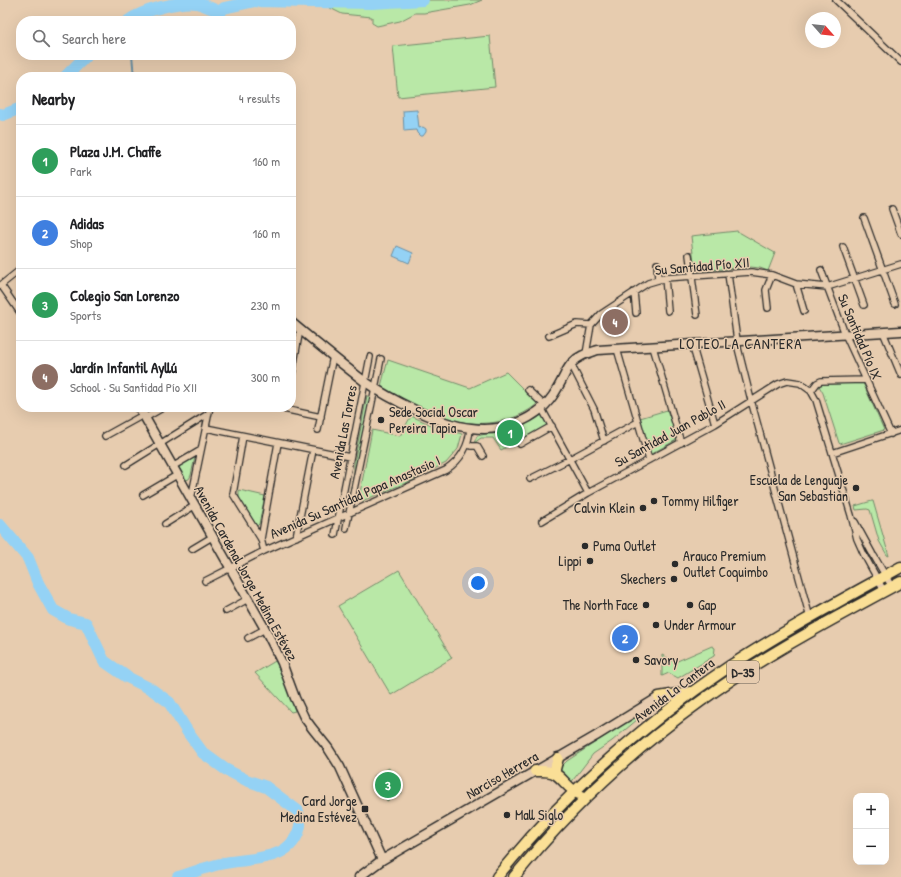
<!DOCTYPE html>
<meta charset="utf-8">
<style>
body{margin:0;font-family:"Patrick Hand",sans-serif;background:#f2f2f2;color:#202124}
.controls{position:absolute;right:12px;bottom:12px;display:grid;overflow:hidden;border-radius:8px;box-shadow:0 4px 16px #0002}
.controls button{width:36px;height:36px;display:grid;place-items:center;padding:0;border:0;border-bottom:1px solid #e0e0e0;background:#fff;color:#202124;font:20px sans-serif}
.compass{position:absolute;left:805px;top:12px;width:36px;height:36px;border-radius:50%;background:#fff;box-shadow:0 4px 16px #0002;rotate:117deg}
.you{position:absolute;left:478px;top:583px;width:14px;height:14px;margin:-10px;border:3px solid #fff;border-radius:50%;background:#1a73e8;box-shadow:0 0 0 6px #1a73e833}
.badge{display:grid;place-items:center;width:26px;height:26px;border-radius:50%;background:#111827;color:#fff;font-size:13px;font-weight:700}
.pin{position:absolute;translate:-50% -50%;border:2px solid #fff;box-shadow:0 1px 4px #0006}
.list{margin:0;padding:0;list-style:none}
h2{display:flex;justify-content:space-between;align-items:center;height:52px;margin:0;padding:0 16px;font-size:17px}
h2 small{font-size:13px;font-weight:400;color:#757577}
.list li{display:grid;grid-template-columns:26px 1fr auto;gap:12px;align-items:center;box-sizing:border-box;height:72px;padding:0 16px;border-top:1px solid #e0e0e0}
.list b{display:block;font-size:15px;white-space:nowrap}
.list p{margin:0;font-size:13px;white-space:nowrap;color:#757577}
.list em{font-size:13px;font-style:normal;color:#757577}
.icon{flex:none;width:22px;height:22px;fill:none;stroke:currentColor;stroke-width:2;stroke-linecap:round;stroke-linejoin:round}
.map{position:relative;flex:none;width:901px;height:877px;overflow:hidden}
.search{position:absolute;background:#fff;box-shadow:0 4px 16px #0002;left:16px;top:16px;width:280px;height:44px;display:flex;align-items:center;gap:10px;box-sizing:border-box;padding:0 14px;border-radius:16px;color:#757577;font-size:15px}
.panel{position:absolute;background:#fff;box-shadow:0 4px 16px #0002;left:16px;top:72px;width:280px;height:340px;border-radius:16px}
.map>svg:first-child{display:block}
.green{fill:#b9e8a7;stroke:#728a69}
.water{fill:#94d2f5;stroke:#6a8fa4}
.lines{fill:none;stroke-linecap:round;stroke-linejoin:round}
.stream{stroke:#6a8fa4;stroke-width:2}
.river{stroke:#94d2f5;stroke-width:12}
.street-casing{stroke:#2b2b2b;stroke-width:8}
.secondary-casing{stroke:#2b2b2b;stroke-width:11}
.highway-casing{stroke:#2b2b2b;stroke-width:13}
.street{stroke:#e7ccaf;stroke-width:5.5}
.secondary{stroke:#e7ccaf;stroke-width:8}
.highway{stroke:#fadf96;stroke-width:10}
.poi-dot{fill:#2b2b2b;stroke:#e7ccaf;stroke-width:1.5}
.labels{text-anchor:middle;stroke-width:3;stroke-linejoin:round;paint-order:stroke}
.shield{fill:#e7ccaf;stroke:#635b53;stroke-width:1}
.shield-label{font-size:13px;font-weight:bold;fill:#2b2b2b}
.street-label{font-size:14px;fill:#2b2b2b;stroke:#e7ccaf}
.poi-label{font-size:14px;fill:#2b2b2b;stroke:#e7ccaf;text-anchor:start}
.neighbourhood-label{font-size:15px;letter-spacing:1px;fill:#2b2b2b;stroke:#e7ccaf}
</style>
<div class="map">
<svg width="901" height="877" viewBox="0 0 901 877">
<rect width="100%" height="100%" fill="#e7ccaf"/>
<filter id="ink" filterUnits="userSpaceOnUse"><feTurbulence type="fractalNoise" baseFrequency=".025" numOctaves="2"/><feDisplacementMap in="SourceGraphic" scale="8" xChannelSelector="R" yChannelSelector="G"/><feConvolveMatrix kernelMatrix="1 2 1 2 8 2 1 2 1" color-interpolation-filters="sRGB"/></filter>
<g filter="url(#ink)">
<path class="green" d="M324,0H482L470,5L424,13H415L400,21L377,26L372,23V17L342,14L318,2Z
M490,36L495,87L398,97L393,46Z
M737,231L775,253L768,271L760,268L751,267L695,271L691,236Z
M388,360L470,388L506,372L537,403L536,405C504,430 460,427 425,411C410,404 396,394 381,386Z
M863,383L884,430L840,444L839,443L823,393L819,386L824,384Z
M367,396H369L370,399L350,504L347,507L354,472V463Z
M667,410L678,439L651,454L640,418Z
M543,414L548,426L501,450L493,438H481L474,443L477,436L517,427L536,419Z
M411,416L436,427L462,434L458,449L446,463L408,482L362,501L359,498L372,430L400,436Z
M195,457L191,475L189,479L186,480L178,466Z
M239,490L265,496L259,524L257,526L255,525L239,500Z
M872,501H873L889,556L887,555L879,541L870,510L867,509L856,510L855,506Z
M399,570L452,658L391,695L338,606Z
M712,646L715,648L714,656L678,678L669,673L662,676V655L675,662Z
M277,660L293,705L295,711L291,712L255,673Z
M643,711L644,714L612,741L593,754L570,784L558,770L567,761Z
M389,768L402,793L387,801L374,776Z"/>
<path class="water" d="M417,110L419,128L423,127L426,129V132L423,136H420L417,133L416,130L404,131L403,111Z
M397,246L413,253L409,263L393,256Z"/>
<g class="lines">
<path class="stream" d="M130,19V21
M132,55L134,77"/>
<path class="river" d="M128,21C141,11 181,0 197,3C204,5 213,9 220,12L224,8L255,1L372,3L423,0
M65,77L87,55
M0,114L3,115L21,108
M0,525L28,558L38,583L53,610L69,619L86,623L104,661L127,677L151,689L169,702L189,734L203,753L225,769L246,780L266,787L298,811C298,815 301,822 300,826C292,864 248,857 220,864C206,867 192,873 178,877"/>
<defs>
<path id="street" d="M836,0L901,62
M892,209L901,234
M864,218L895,304
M843,247L864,305
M689,255L697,315
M657,264L658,280
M21,269L1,285L21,314
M821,270L845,334L891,434
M728,274L738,348L751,400L810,618
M665,278L668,311
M796,284L804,311
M634,292L636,313
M768,308L766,290L772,275
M883,332L901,375
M549,336L577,324L591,325
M692,344L715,424
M653,347L681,443
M617,349L649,460
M586,354L591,325L601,314L648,283L665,278L751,272L772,275L796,284L827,287L901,264
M571,364L594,409L604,441
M291,380L300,329
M528,390L545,406
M811,391L817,383L821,381L865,380
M274,407L321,417
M542,409L588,493
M145,418L164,407
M206,428L350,457
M318,430L333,356
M105,436L143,415
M243,436L233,494L261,539L264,551
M467,444L471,446H477L483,456
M520,444L552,426
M832,453L901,430
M126,465L208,414
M172,467L201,450
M530,479L570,459L638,422
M143,495L177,475
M191,499L210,407
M542,521L588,493L715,424L778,384L787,381L800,383L811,391L816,400L851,515L857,539L865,557
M855,522L872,553
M165,524L194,506
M346,528L381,359
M335,535L370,357
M296,537L313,450
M261,539L278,443
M192,549L212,537
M874,556L892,587
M867,560L884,591
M205,581L264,551L446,470C461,460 469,446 470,428
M226,611L248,599
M248,638L265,629"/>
<path id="secondary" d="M291,322C315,342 339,362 364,381C389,399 441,425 471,428C495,431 518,426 537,412C550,403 557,390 564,376C566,372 568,367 572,363C579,355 589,353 598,350L901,331
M139,407L265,629L282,663L295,698L304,717L312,728L328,748L340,767L382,860
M359,877L382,860L596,736L659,697"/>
<path id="highway" d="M659,697L690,692
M535,771C541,771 548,770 554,773C563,778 568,789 579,794
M555,774V769L558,758
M497,877C563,795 643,724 730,666C785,630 843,599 901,567
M514,877C569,810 631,751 701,701C764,655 833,619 901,582"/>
</defs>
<use href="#street" class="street-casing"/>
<use href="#secondary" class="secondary-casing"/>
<use href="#highway" class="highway-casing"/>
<use href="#street" class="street"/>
<use href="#secondary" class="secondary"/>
<use href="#highway" class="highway"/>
</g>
</g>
<g class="poi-dot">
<circle cx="381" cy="420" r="4"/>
<circle cx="856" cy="488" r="4"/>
<circle cx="654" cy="501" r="4"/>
<circle cx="643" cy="508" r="4"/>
<circle cx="585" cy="546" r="4"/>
<circle cx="590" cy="561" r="4"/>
<circle cx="675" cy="564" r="4"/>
<circle cx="674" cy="579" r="4"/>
<circle cx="646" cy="605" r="4"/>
<circle cx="690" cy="605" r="4"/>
<circle cx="656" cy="625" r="4"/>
<circle cx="636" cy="660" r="4"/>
<rect x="361" y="805" width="8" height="8" rx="2"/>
<circle cx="507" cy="815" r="4"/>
</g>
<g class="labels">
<rect class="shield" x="727" y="661" width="32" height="22" rx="3"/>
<g class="shield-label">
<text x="743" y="677">D-35</text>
</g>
<g class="street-label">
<text transform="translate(702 266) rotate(-5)" y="5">Su Santidad Pío XII</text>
<text transform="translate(860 337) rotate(67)" y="5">Su Santidad Pío IX</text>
<text transform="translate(343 432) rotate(-79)" y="5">Avenida Las Torres</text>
<text transform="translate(670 433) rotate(-29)" y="5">Su Santidad Juan Pablo II</text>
<text transform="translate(355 497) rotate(-24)" y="5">Avenida Su Santidad Papa Anastasio I</text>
<text transform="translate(246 573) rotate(61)" y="5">Avenida Cardenal Jorge Medina Estévez</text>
<text transform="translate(674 690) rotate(-37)" y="5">Avenida La Cantera</text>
<text transform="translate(502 775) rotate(-30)" y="5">Narciso Herrera</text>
</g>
<g class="poi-label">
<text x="389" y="417">Sede Social Oscar<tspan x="389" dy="16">Pereira Tapia</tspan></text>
<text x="848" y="485" text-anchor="end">Escuela de Lenguaje<tspan x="848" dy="16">San Sebastian</tspan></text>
<text x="662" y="506">Tommy Hilfiger</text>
<text x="635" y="513" text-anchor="end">Calvin Klein</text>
<text x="593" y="551">Puma Outlet</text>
<text x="683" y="561">Arauco Premium<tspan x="683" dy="16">Outlet Coquimbo</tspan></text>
<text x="582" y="566" text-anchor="end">Lippi</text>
<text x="666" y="584" text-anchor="end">Skechers</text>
<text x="638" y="610" text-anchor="end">The North Face</text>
<text x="698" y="610">Gap</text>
<text x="664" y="630">Under Armour</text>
<text x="644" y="665">Savory</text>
<text x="357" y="806" text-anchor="end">Card Jorge<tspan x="357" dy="16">Medina Estévez</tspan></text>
<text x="515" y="820">Mall Siglo</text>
</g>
<g class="neighbourhood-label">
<text x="741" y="349">LOTEO LA CANTERA</text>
</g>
</g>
</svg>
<div class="controls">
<button>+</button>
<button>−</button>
</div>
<svg class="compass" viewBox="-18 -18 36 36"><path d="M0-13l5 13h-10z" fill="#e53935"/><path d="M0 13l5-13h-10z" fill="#757577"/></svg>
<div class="you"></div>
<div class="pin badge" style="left:510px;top:433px;background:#2e9e5b">1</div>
<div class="pin badge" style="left:625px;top:638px;background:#3f7fe0">2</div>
<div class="pin badge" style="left:388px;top:785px;background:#2e9e5b">3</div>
<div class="pin badge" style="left:615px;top:322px;background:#8d6e63">4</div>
<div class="search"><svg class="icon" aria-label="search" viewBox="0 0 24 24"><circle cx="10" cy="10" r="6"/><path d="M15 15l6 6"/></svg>Search here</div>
<section class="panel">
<h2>Nearby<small>4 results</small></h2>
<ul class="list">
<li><span class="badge" style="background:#2e9e5b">1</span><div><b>Plaza J.M. Chaffe</b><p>Park</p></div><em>160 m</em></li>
<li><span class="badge" style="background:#3f7fe0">2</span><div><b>Adidas</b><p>Shop</p></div><em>160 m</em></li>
<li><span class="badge" style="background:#2e9e5b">3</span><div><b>Colegio San Lorenzo</b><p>Sports</p></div><em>230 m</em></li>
<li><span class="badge" style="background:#8d6e63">4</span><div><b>Jardín Infantil Ayllú</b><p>School · Su Santidad Pío XII</p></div><em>300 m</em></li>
</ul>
</section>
</div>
